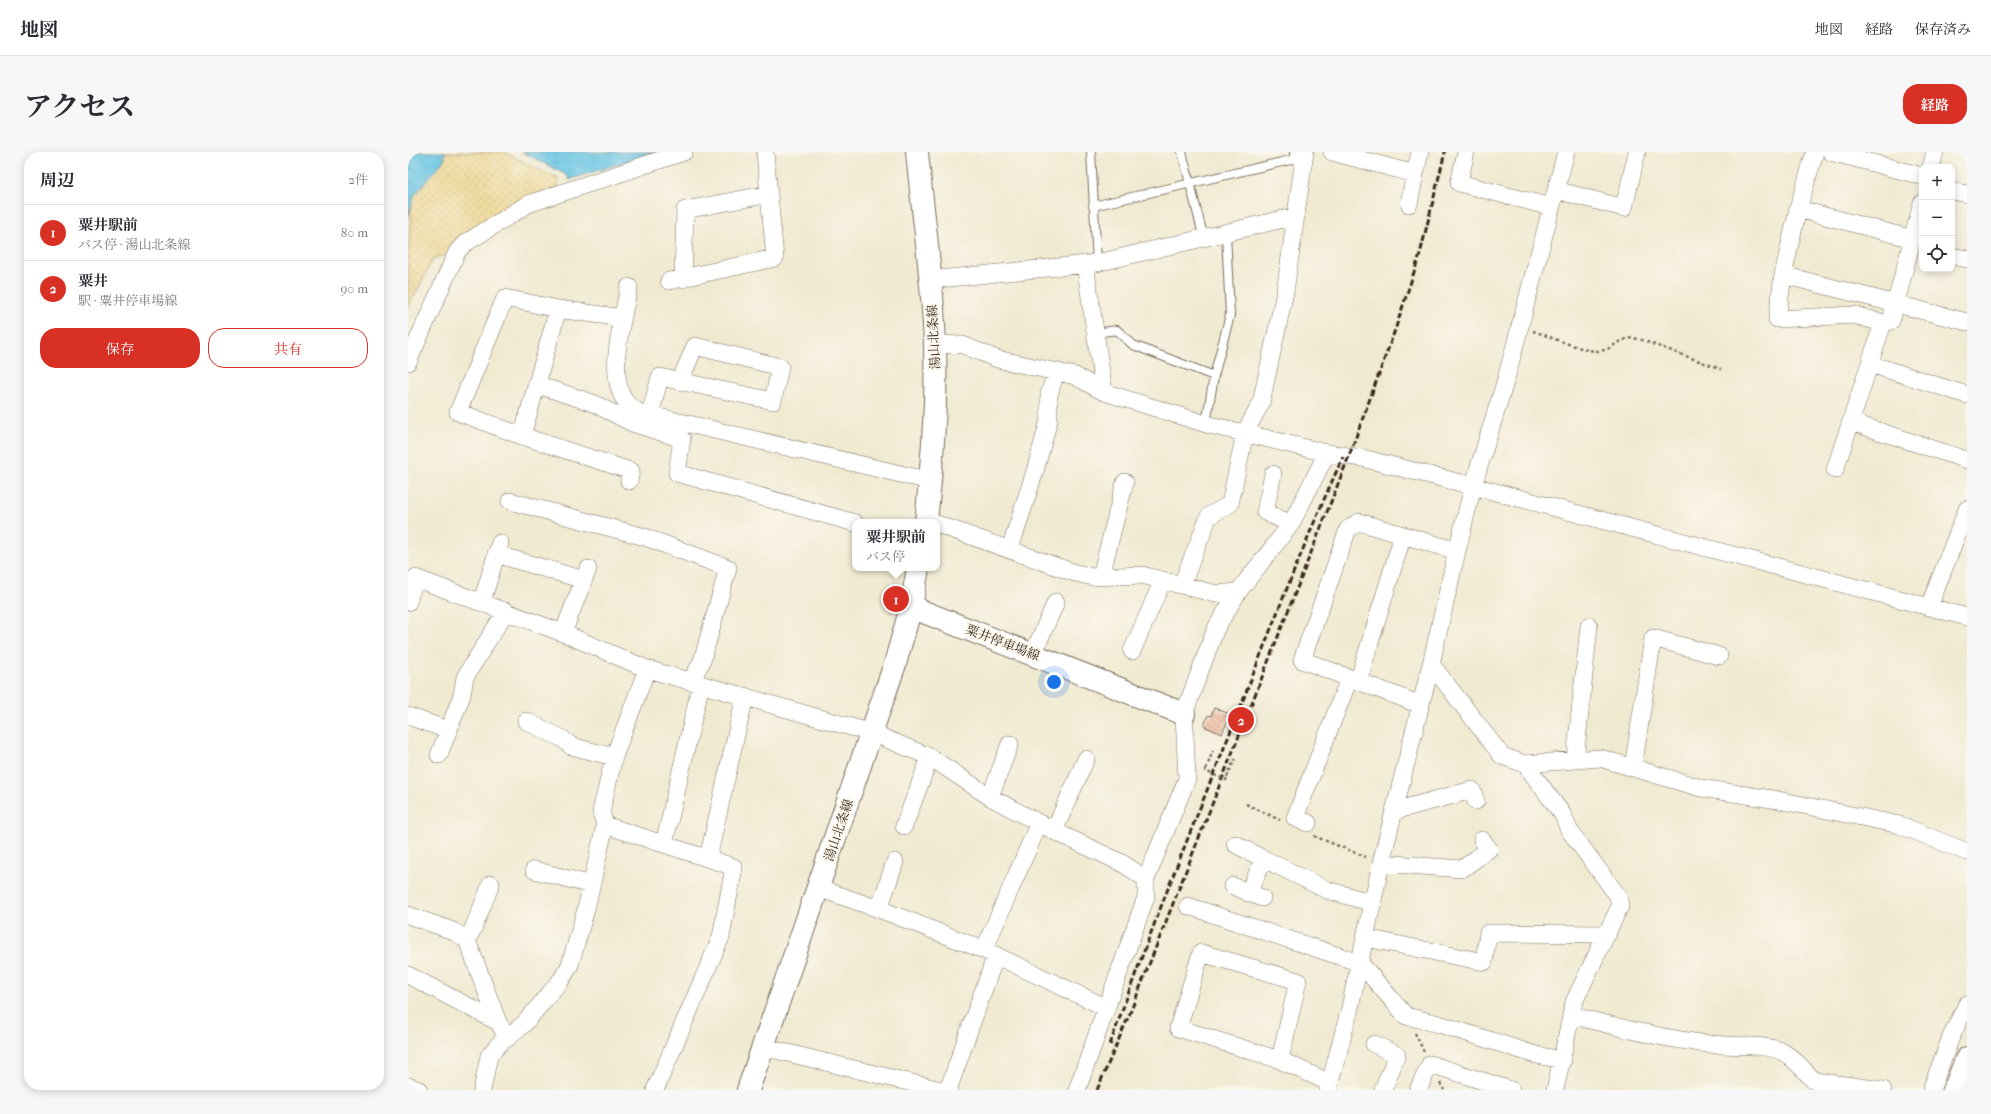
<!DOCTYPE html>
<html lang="ja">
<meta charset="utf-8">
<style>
body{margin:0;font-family:"IM FELL French Canon","Noto Serif JP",serif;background:#f7f7f7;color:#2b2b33}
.controls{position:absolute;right:12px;top:12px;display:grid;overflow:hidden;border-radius:8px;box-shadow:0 2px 10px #0003}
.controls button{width:36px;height:36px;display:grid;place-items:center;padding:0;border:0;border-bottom:1px solid #e1e1e2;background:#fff;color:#2b2b33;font:20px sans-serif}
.you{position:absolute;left:646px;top:530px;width:14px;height:14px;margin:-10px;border:3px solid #fff;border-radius:50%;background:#1a73e8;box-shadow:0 0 0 6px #1a73e833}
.badge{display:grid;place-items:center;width:26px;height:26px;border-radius:50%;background:#d93025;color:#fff;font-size:13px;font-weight:700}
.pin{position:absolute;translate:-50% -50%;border:2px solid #fff;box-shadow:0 1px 4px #0006}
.popup{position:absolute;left:444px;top:367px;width:88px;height:52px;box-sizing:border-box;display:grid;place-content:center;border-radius:8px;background:#fff;filter:drop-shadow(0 1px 3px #0005);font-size:13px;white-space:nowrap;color:#7c7c81}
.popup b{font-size:15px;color:#2b2b33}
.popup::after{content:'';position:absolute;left:50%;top:100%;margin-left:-8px;border:8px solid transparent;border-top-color:#fff}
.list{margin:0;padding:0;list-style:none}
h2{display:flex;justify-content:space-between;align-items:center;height:52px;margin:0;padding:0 16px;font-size:17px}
h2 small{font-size:13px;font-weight:400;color:#7c7c81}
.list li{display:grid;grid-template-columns:26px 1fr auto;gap:12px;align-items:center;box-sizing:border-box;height:56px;padding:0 16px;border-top:1px solid #e1e1e2}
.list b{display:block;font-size:15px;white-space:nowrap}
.list p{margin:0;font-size:13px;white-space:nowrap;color:#7c7c81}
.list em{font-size:13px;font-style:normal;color:#7c7c81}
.actions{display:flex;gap:8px;padding:12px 16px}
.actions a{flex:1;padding:9px 0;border:1px solid #d93025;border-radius:16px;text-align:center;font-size:14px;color:#d93025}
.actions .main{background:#d93025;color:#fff}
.icon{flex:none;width:22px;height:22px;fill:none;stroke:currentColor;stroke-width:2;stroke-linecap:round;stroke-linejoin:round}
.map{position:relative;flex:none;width:1559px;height:938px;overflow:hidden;border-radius:16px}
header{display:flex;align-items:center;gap:24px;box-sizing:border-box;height:56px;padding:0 20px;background:#fff;border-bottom:1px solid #e1e1e2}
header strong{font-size:19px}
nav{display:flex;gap:22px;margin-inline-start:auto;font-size:14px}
.intro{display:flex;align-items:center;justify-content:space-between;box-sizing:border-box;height:96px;padding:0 24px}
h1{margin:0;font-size:28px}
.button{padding:10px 18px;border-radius:16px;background:#d93025;color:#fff;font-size:14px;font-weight:700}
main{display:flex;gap:24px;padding:0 24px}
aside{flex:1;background:#fff;border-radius:16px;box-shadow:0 2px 10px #0003}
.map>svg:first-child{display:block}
.sand{fill:url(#sand-dots);stroke:#94825e}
.water{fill:url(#water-ripples);stroke:#517882}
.building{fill:url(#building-cross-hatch)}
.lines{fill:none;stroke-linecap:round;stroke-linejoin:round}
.service-casing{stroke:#7a6d5d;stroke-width:10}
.minor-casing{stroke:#7a6d5d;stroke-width:18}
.secondary-casing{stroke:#7a6d5d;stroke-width:24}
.trunk-casing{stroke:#7a6d5d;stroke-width:24}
.path{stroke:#7a6d5d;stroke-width:2.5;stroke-dasharray:3 3;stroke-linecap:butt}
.service{stroke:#fff;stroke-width:8}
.minor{stroke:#fff;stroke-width:17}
.secondary{stroke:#fff;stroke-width:22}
.trunk{stroke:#fff;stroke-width:22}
.rail{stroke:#3b2a1e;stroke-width:3;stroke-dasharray:6 3;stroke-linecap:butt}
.path-bridge{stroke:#7a6d5d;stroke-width:2.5;stroke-dasharray:3 3;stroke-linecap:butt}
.labels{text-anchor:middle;stroke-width:4;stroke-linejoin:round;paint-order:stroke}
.street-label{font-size:13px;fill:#3b2a1e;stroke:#fbf7ec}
</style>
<header>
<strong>地図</strong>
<nav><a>地図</a><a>経路</a><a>保存済み</a></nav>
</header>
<div class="intro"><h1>アクセス</h1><a class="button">経路</a></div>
<main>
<aside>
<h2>周辺<small>2件</small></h2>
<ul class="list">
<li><span class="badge">1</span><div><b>粟井駅前</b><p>バス停 · 湯山北条線</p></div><em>80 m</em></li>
<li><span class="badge">2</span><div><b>粟井</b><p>駅 · 粟井停車場線</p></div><em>90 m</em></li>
</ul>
<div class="actions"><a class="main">保存</a><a>共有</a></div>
</aside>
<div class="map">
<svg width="1559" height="938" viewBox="0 0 1559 938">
<defs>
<pattern id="sand-dots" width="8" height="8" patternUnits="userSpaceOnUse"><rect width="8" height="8" fill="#eeda9e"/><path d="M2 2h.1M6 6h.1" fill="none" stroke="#cdbb88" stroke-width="1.8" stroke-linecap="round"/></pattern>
<pattern id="water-ripples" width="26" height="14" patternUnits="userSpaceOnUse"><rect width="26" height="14" fill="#67c5e5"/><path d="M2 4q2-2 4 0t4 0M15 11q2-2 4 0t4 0" fill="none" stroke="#5aa9c4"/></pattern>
<pattern id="building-cross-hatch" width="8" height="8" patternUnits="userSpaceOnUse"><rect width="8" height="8" fill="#e9ac8c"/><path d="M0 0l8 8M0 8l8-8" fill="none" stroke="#be8c72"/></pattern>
</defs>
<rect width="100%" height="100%" fill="#fbf7ec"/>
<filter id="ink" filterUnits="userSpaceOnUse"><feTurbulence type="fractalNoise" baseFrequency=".025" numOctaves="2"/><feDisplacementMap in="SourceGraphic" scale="8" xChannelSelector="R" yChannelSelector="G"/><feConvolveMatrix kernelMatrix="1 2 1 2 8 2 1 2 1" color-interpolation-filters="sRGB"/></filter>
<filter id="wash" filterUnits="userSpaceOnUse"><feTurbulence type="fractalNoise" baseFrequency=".012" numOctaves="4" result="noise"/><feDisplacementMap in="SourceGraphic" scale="16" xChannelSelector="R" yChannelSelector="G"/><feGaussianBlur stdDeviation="0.9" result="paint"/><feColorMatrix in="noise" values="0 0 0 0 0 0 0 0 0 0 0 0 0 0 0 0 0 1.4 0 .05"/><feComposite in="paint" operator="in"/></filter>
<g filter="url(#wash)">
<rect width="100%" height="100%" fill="#f0ead1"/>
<path class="sand" d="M37,0H96L150,27V36L40,105L31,104L25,107L0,156C0,127 0,69 5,45C13,28 33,19 37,0Z"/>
<path class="water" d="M0,0H37L36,8L6,44L0,65Z
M114,0H246L161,28L159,23Z"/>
<g id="blocks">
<path class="building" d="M806,556L822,562L814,582L796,574L800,563L803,564Z"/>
</g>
</g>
<g filter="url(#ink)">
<use href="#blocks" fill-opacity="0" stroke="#7a6d5d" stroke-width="1"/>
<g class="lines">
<defs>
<path id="service" d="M683,0L689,111
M774,0L796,87
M685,54L887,7L886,0
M687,181L709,178L725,193L806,224
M798,272L806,224L822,163L818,81"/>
<path id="minor" d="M924,0L1007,22L1012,0
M1058,0L1051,31L1143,55
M1407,0L1390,57L1375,123L1559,170
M1423,0L1514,24
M1523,15L1527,0
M1148,38L1216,56L1229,0
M1544,39L1559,42
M1001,52L1007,22
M1390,57L1505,87
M1544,104L1559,107
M677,112L696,240
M1375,123L1369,167L1446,163L1475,171
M275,127L277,58L361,42
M522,128L689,111L888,64
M261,129L367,106L357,0
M221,135C215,166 198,224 218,250C221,254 226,257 230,260L522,329
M97,146L150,157L114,284L50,260Z
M150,157L215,166
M527,192L555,193L589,207L667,224L696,240L798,272L919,301L954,306L1065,334L1559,465
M0,210L49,100L56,92L120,52L276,0
M1462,212L1559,243
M130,233L185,251L224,271L274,287L269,321L447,371
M1443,270L1559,308
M239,274L252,225L365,249L372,215L287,194L272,229
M114,284L223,319L221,329
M1427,318L1475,171L1483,169L1514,51
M865,322L857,360L883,372
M102,349L237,385L320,416L294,509L283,529
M529,372L664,420L685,425L734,423L808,442L830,440
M602,397L627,319L641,268V243L648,219
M88,402L176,428
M693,424L717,330
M774,432L801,364L822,352L837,281L853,251L877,140L897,0
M74,449L92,391
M0,450L7,426L155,481L239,517L464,581L522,605L582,645L646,679L714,711L738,727
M1521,455L1559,357
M155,481L180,417
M724,499L755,428
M625,502L648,450
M1023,512L1094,604L1117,612L1192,606L1293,636L1370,648L1492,673L1559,700
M950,530L995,383
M1013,553L894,508L940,377L951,370L1049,399
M0,564L40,578
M118,569L155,587L163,594L206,605
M31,603L54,543L57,525L98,459
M1167,608L1181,474
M1117,612L1155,663L1161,678L1210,744L1212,754L1166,850L1147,938
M1225,616L1245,486L1311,504
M582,645L602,592
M986,659L1064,638L1068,649
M900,671L887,666L941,527
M197,673L326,715L313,785L247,938
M496,674L522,605
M646,679L678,607
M256,692L293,532
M827,692L856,707
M300,706L337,544
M973,711L1054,717L1081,697L1074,688
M126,718L184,733
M825,734L854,746
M410,736L471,757L576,798L699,856
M840,741L856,707L919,738L965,751
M780,754L952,811L998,864L1031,872L1128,903L1155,908
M471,757L487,710
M0,763L45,779L59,788L90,870L100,886
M958,786L1076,810L1080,781L1200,782
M59,788L65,777L83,732
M576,798L631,671
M0,823L90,870
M1163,863C1209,875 1255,887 1302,892C1322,895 1358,891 1375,900C1387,907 1396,918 1406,929L1475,938
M966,892L989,903L975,938
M355,895L533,938
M872,908L890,829L793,801L770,876L872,908L922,931
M0,934L11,938
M74,938L81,904L91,892L116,872L153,828L162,813L178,757L197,673L193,660L206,605L239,517
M540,938L588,803
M669,938L738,745V727L779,627L776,562L808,476L830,440L883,372L919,301
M920,938L941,860L973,711L1023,512L1049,399L1065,334L1098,227L1158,0
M1010,938L1022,912L1103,938
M1523,938L1543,885L1559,852"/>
<path id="secondary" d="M509,0C515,64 525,129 527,194C529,253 524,311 518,370
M503,455L776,562
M340,938L487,512L503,455L510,416"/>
<path id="trunk" d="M1546,938L1559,906"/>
</defs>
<use href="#service" class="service-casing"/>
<use href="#minor" class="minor-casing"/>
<use href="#secondary" class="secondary-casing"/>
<use href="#trunk" class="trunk-casing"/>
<path class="path" d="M1125,179C1141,184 1176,200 1191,199C1209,197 1209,183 1231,187L1313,217
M798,617L805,599
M819,625L827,607
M838,652L872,668
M906,684L958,705
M1007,881L1016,900
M1032,931L1036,938"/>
<use href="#service" class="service"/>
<use href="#minor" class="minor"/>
<use href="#secondary" class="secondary"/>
<use href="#trunk" class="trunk"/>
<path class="rail" d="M702,893C739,786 782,681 824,576C860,485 894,394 935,305
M689,938L722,861L941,304L987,178L1012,102L1037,0"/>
<path class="path-bridge" d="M798,617L797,619L818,628L819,625"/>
</g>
</g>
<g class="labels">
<g class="street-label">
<text transform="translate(525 185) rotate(-93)" y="5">湯山北条線</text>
<text transform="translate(595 490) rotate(21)" y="5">粟井停車場線</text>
<text transform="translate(430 678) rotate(-71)" y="5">湯山北条線</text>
</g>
</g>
</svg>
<div class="controls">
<button>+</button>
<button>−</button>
<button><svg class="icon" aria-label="locate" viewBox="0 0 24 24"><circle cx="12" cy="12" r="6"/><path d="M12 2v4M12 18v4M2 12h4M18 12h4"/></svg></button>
</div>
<div class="you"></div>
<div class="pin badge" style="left:488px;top:447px">1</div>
<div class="popup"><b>粟井駅前</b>バス停</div>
<div class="pin badge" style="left:833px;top:568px">2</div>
</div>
</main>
